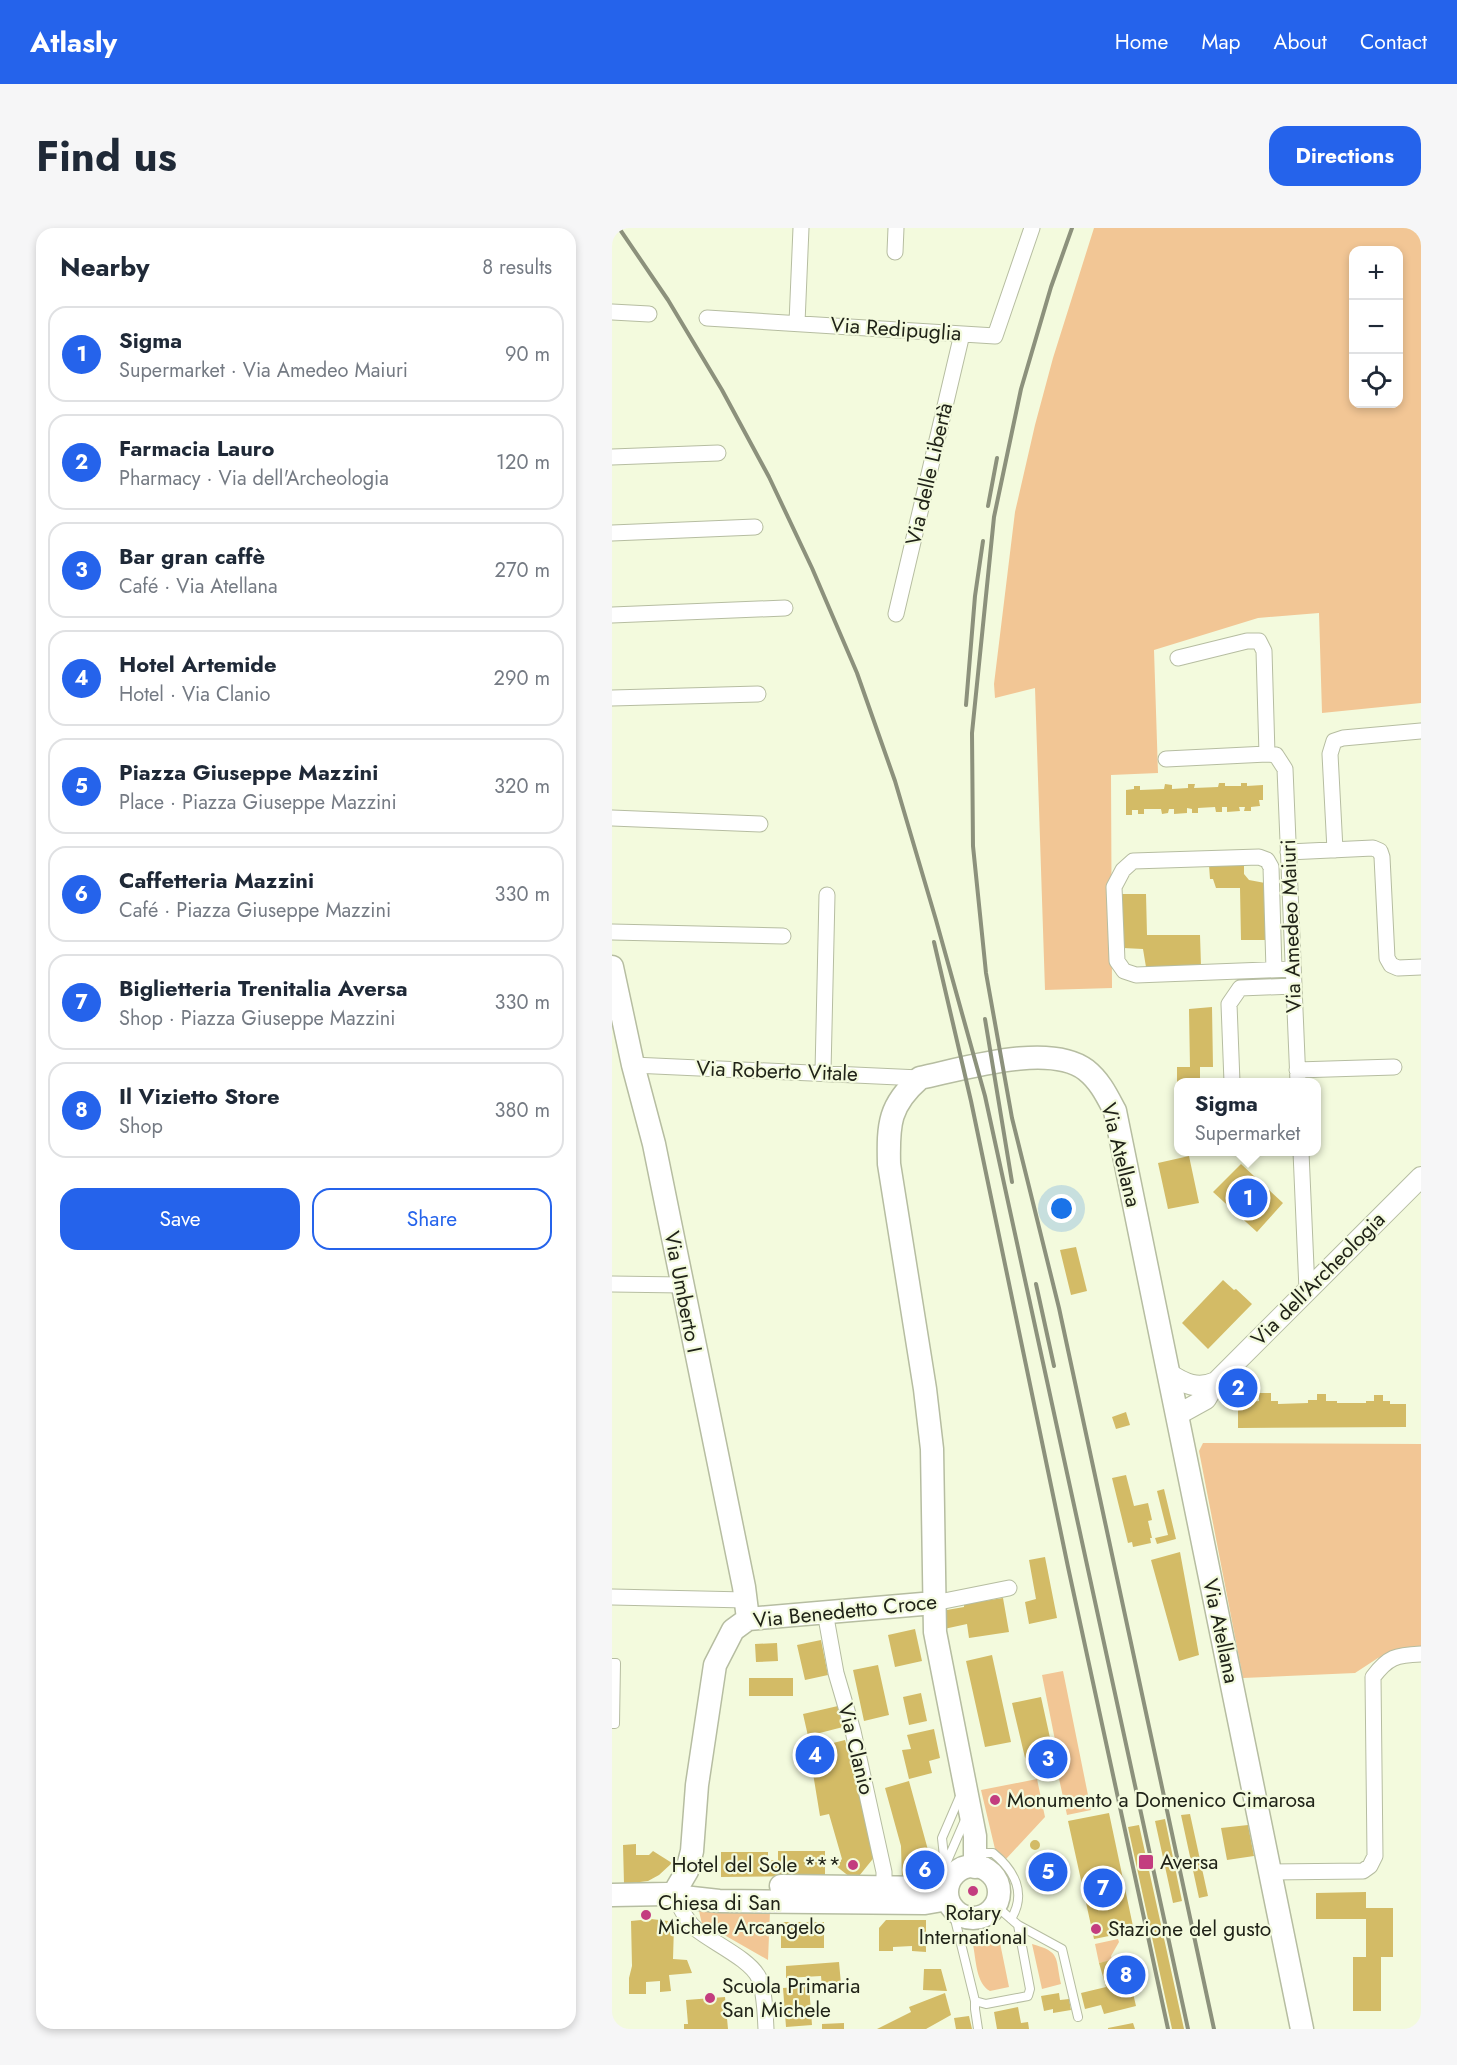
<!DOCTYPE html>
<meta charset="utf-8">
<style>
body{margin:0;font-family:Jost,sans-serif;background:#f6f6f7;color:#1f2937}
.controls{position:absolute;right:18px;top:18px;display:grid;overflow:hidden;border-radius:12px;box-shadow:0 3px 9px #0003}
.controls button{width:54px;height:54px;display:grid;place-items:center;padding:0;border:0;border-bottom:2px solid #e0e1e3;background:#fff;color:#1f2937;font:30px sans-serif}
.you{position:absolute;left:450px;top:981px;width:21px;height:21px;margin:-15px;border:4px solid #fff;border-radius:50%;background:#1a73e8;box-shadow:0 0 0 9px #1a73e833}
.badge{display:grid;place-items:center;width:39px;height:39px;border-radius:50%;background:#2563eb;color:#fff;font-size:20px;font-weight:700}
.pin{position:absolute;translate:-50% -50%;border:3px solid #fff;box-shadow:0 2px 6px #0006}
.popup{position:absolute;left:562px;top:850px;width:147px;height:78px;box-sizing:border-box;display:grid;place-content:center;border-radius:12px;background:#fff;filter:drop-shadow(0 2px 4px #0005);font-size:20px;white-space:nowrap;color:#747a83}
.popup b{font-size:22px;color:#1f2937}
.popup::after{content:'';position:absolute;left:50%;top:100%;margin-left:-12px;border:12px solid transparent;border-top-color:#fff}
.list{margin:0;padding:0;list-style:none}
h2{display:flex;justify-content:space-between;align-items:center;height:78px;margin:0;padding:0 24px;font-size:26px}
h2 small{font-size:20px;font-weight:400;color:#747a83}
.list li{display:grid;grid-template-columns:39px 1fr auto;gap:18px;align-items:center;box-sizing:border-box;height:96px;margin:0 12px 12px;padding:0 12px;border:2px solid #e0e1e3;border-radius:18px}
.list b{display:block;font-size:22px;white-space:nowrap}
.list p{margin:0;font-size:20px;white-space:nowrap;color:#747a83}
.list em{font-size:20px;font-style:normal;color:#747a83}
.actions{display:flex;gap:12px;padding:18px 24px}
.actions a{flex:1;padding:14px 0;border:2px solid #2563eb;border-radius:18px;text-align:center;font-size:21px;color:#2563eb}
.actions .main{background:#2563eb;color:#fff}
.icon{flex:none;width:33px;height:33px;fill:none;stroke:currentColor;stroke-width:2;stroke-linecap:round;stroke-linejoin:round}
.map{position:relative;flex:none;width:809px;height:1801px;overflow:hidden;border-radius:18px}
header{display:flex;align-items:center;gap:36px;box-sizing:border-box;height:84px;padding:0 30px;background:#2563eb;color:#fff}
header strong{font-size:28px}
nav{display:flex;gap:33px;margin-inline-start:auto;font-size:21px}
.intro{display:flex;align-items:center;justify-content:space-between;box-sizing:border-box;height:144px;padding:0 36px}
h1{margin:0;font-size:42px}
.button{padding:15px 27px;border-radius:18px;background:#2563eb;color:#fff;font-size:21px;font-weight:700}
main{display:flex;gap:36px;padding:0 36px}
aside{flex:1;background:#fff;border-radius:18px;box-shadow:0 3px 9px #0003}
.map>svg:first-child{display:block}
.green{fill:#f2c695;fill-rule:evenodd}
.building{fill:#d3bb66}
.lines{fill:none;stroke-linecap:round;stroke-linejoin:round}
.service-casing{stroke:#b6bda1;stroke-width:10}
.minor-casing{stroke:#b6bda1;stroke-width:17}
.tertiary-casing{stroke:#b6bda1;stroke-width:22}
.secondary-casing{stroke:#b6bda1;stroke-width:25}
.service{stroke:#fff;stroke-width:8}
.minor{stroke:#fff;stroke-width:15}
.tertiary{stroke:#fff;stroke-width:20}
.secondary{stroke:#fff;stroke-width:22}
.rail{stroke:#8c917c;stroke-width:4}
.poi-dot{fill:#c33d7f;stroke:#f3fadd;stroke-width:2}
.labels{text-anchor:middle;stroke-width:4.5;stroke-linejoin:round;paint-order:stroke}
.street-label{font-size:21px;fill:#202318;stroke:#f3fadd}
.poi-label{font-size:21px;fill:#202318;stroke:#f3fadd;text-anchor:start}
</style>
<header>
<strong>Atlasly</strong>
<nav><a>Home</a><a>Map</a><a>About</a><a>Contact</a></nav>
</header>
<div class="intro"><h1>Find us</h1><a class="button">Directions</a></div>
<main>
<aside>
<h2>Nearby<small>8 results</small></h2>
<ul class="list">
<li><span class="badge">1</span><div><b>Sigma</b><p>Supermarket · Via Amedeo Maiuri</p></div><em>90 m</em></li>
<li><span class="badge">2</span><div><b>Farmacia Lauro</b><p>Pharmacy · Via dell'Archeologia</p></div><em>120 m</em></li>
<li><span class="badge">3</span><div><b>Bar gran caffè</b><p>Café · Via Atellana</p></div><em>270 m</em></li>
<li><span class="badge">4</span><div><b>Hotel Artemide</b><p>Hotel · Via Clanio</p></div><em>290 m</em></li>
<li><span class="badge">5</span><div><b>Piazza Giuseppe Mazzini</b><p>Place · Piazza Giuseppe Mazzini</p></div><em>320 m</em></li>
<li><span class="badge">6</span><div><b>Caffetteria Mazzini</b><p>Café · Piazza Giuseppe Mazzini</p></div><em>330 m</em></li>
<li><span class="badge">7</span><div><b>Biglietteria Trenitalia Aversa</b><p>Shop · Piazza Giuseppe Mazzini</p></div><em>330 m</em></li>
<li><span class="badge">8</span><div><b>Il Vizietto Store</b><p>Shop</p></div><em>380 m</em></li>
</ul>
<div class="actions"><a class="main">Save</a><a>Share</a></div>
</aside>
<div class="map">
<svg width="809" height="1801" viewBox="0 0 809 1801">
<rect width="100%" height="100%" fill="#f3fadd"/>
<path class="green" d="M482,0H809V475L710,485L707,385L646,390L542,422L546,545L499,547L500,760L433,762L423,460L383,470L382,456L403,284L423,197L441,130ZM742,22H786V176H742Z
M591,1215L809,1216V1421L791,1422L766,1430L743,1445L631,1450L587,1223Z
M451,1443L479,1582L455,1587L442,1528L446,1527L430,1447Z
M425,1551L433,1589L394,1631L383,1621L369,1562Z
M87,1683H158L156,1732L114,1708L96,1700L90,1696Z
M387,1710L397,1759L378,1763C364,1756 364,1731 361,1717L377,1715Z
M506,1711L507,1714L499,1728L500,1732L487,1735L483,1716Z
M420,1716C449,1724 443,1729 449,1756L430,1761Z"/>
<path class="building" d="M607,555H613V558H629V555H635V558L651,557V572H647L648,578L639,579V583H632L633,579H627L628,583L615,584V579H610V584H604L603,579L586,580V585H580V581L575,580V585L562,586V581H557L556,585L550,586L549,581H532V586H526V582H520V587H514V562L522,561V558H528V562L552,561L553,556L560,557V561L576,560V556H583L582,560L606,559Z
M632,636V646L637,652L653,655L655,712H629L628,660H604L601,651H598L597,637Z
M510,666H534L535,707H588L589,738L534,739L531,721L511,720Z
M600,779L601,839H588V854H565V839H578L577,781Z
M577,928L587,975L556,981L546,935Z
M629,936L671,975L645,1004L601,964Z
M464,1019L475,1063L459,1067L448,1022Z
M611,1052L622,1062L624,1061L640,1076L596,1121L570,1095Z
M647,1165H659V1173H666V1176L696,1175V1172H705V1166H714V1173H725V1175H754V1173H762V1167H771V1173H778V1176H794V1199L626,1200V1175L647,1173Z
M514,1184L518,1197L504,1201L500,1189Z
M514,1247L522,1278L536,1275L540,1292L536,1293L540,1310H538L539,1315L521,1319L520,1314L516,1315L500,1250Z
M552,1261L564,1311L545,1316L543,1310L556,1307L545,1263Z
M568,1324L587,1427L567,1433L539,1332Z
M433,1329L445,1390L417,1396L413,1374L424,1371L417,1332Z
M391,1370L397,1404L357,1410L355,1396L332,1401L329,1383L352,1379V1376Z
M303,1401L310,1433L283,1439L276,1407Z
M209,1412L216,1447L193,1452L185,1417Z
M165,1415L166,1433L144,1434L143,1416Z
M380,1427L399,1514L373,1519L354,1433Z
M266,1437L277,1487L252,1493L241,1442Z
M137,1450H181V1468H137Z
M309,1465L315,1493L297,1497L291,1469Z
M429,1469L442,1528L414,1534L400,1475Z
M226,1478L231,1499L196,1508L191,1486Z
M322,1501L328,1530L317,1533L320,1545L297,1551L290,1522L299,1521L295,1507Z
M233,1512L264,1627L243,1653L224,1638L230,1631L217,1586L208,1588L197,1521Z
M297,1553L316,1622L317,1652L290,1653L289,1618L273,1560Z
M497,1585L522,1703L482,1711L456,1593Z
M578,1586L596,1668L587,1670L569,1587Z
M553,1591L570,1673L561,1675L543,1593Z
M527,1597L572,1801H560L516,1599Z
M636,1597L642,1628L615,1632L609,1600Z
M418 1617a5 5 0 1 1 10 0a5 5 0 1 1-10 0Z
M24,1616V1627H37L41,1623L60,1635L47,1647L36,1653L12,1656L11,1617Z
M166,1623H213V1648L109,1649V1624H156V1632H166Z
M754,1664V1680H781V1729H769V1783H741V1729H754V1691H704V1665Z
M39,1691L56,1693L55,1697L62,1698L61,1731L75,1732L80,1745L57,1747L59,1763L48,1764V1753L34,1754V1766H17V1750L20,1738L19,1693Z
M274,1692H314V1724L300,1723V1718L281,1719V1723H267V1700Z
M169,1694H212V1720H169Z
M502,1731L505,1742L515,1739L519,1757L512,1758L513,1762L520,1761L524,1778L492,1786L489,1777L473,1781L469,1765L494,1759L487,1735Z
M227,1734L229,1756L210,1758L209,1748L174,1750V1738Z
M312,1741H329L335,1763L311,1762Z
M197,1758L200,1797L174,1799L171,1760Z
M333,1765L339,1787L314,1801H265L299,1784L297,1779Z
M447,1765L448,1772L457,1771L459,1782L441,1785V1781L432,1783L429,1768Z
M113,1769L116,1801H72V1796H76L74,1772Z
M406,1779L409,1795L416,1794L417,1801H385L382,1784Z
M357,1788L360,1801H344L342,1790Z
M232,1795V1801H210V1796Z
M521,1795L523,1801H496V1800Z"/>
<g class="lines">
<defs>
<path id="service" d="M0,1435H4L3,1496H0
M366,1625H381C402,1642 415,1665 399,1691
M333,1638L330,1610L349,1566
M337,1656L333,1638L353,1592
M383,1677L406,1697L450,1721L466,1789
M340,1679L363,1773L374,1776L416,1768L418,1761L406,1697
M363,1773V1781L366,1801"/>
<path id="minor" d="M283,24L284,0
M0,84L37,86
M95,90L383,108L420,0
M185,95L189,0
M0,229L106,225
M0,305L143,299
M284,386L350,106
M0,387L173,380
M566,430L635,413H647L652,423L655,526
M0,470L146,466
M554,531L655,526L664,527L673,541L686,854
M0,590L148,596
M723,622L718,526L722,513L731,510L809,503
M676,624L761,620L768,623L770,629L775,730L779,737L786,740L809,739
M0,704L171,708
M662,742L659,639L655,632L647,629L521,633L511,642L502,659L505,733L512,743L524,747L681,741
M21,837L308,850
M685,842L782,839
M211,844L215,667
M620,854L617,776L628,760L682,758
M689,924L695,1062
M0,1056L70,1057
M0,1369L134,1372
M322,1375L397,1360
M213,1384L224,1445L241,1503L272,1644V1658
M658,1644L751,1643L758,1638L763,1628L761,1449C776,1429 784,1427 809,1426
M66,1675C71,1684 75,1694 84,1701C101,1715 138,1731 147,1750C153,1765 153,1785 154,1801"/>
<path id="tertiary" d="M556,1145C572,1156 586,1162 604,1154
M565,1187L594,1171L604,1154L809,949"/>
<path id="secondary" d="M0,739L21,837L42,916L132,1359L136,1391
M335 1664a26 26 0 1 1 52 0a26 26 0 1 1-52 0Z
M363,1639V1608L323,1404L320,1221L313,1161L277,936C276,896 277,877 308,850C351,841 437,814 474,842C488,853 495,868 503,883L690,1801
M169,1658L322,1660
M65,1660L75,1643L80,1623L85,1557L103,1437L121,1402L136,1391L322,1375
M0,1667L55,1666
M71,1669L107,1673L313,1675L336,1671"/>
</defs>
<use href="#service" class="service-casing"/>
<use href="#minor" class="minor-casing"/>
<use href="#tertiary" class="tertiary-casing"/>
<use href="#secondary" class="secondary-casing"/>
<use href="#service" class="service"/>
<use href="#minor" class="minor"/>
<use href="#tertiary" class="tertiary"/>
<use href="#secondary" class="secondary"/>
<path class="rail" d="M7,0L56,72L110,162L157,249L200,340L245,445L283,553L324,692L373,868L576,1801
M460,0L439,59L409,161L382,289L360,505L361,618L374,745L400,890L447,1080L602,1801
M376,278L385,230
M354,477L363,368L371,313
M322,714L359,873L456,1339L556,1801
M373,791L400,954
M424,1056L442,1138"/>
</g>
<g class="poi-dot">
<circle cx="383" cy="1572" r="6"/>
<rect x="526" y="1626" width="16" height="16" rx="3"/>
<circle cx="241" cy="1637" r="6"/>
<circle cx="361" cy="1663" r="6"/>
<circle cx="34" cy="1687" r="6"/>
<circle cx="484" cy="1701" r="6"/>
<circle cx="98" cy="1770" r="6"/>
</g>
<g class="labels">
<g class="street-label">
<text transform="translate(284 101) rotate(4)" y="7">Via Redipuglia</text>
<text transform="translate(317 246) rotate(-77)" y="7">Via delle Libertà</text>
<text transform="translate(679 698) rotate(-92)" y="7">Via Amedeo Maiuri</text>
<text transform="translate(165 843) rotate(2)" y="7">Via Roberto Vitale</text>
<text transform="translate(509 927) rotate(76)" y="7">Via Atellana</text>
<text transform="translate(706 1051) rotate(-45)" y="7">Via dell'Archeologia</text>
<text transform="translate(71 1064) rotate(79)" y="7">Via Umberto I</text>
<text transform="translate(233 1383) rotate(-6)" y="7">Via Benedetto Croce</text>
<text transform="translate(609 1403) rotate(78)" y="7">Via Atellana</text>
<text transform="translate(244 1521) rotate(76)" y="7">Via Clanio</text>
</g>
<g class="poi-label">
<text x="395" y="1579">Monumento a Domenico Cimarosa</text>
<text x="548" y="1641">Aversa</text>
<text x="229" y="1644" text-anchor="end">Hotel del Sole ***</text>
<text x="46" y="1682">Chiesa di San<tspan x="46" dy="24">Michele Arcangelo</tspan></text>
<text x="361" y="1692" text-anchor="middle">Rotary<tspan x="361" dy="24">International</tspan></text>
<text x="496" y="1708">Stazione del gusto</text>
<text x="110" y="1765">Scuola Primaria<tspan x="110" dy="24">San Michele</tspan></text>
</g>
</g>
</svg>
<div class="controls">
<button>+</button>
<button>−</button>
<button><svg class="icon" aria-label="locate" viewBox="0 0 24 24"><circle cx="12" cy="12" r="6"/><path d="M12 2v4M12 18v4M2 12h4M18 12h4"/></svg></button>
</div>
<div class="you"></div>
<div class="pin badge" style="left:636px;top:970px">1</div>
<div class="popup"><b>Sigma</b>Supermarket</div>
<div class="pin badge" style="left:626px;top:1160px">2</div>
<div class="pin badge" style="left:436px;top:1531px">3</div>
<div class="pin badge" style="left:203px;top:1527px">4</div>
<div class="pin badge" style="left:436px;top:1644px">5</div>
<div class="pin badge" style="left:313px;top:1642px">6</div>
<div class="pin badge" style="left:491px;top:1660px">7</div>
<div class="pin badge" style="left:514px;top:1747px">8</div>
</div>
</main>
